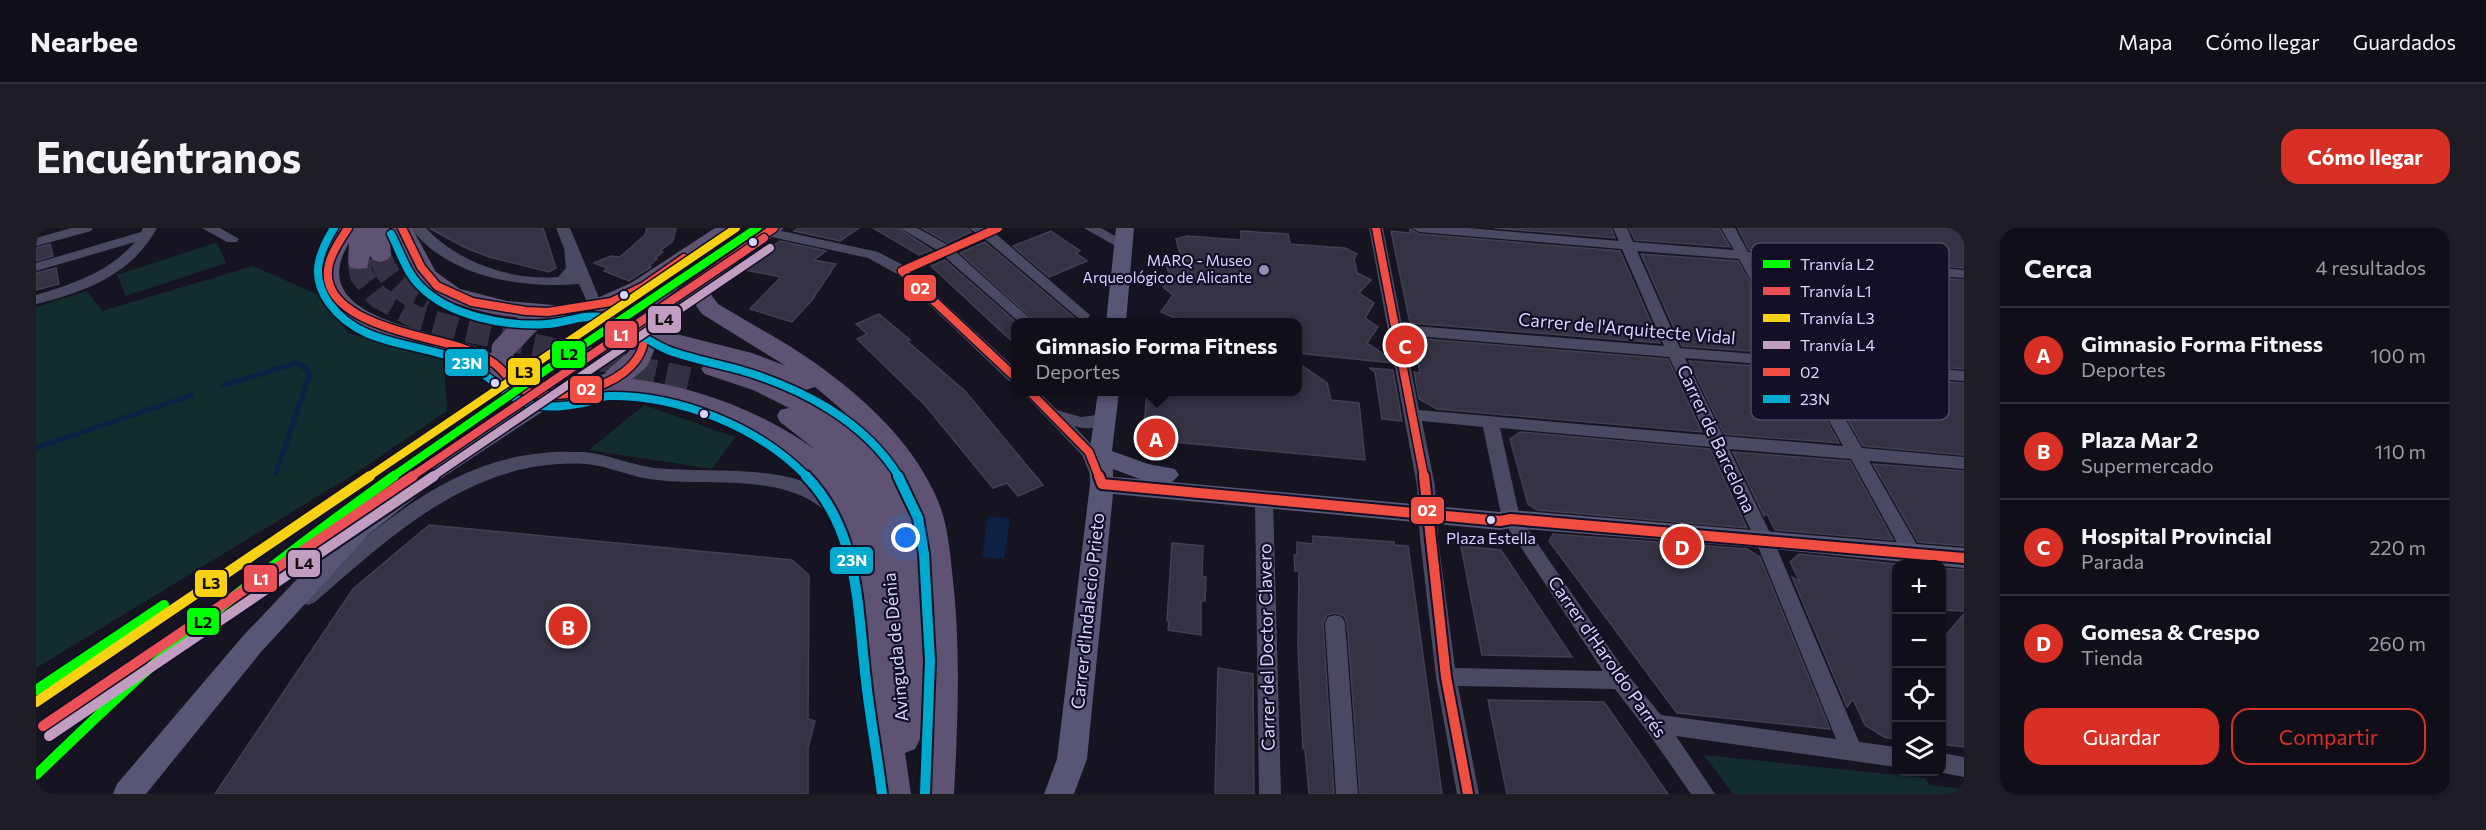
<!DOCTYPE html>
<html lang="es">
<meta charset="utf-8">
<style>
body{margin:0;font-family:Commissioner,sans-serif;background:#1e1d26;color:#f1f3f6}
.controls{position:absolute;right:18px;bottom:18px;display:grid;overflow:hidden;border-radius:12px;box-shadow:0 2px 4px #0004}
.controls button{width:54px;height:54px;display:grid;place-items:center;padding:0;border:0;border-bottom:2px solid #302f38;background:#100f19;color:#f1f3f6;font:30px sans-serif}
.you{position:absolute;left:870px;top:310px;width:21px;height:21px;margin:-15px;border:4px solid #fff;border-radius:50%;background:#1a73e8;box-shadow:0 0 0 9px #1a73e833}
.badge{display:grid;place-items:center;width:39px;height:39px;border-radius:50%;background:#d93025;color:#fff;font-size:20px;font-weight:700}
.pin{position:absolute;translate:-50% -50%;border:3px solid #fff;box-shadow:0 2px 6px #0006}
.popup{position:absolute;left:975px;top:90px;width:291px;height:78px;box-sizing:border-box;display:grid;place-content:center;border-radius:12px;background:#100f19;filter:drop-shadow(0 2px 4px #0005);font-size:20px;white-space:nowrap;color:#9c9ca2}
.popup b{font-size:22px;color:#f1f3f6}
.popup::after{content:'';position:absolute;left:50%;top:100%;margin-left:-12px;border:12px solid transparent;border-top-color:#100f19}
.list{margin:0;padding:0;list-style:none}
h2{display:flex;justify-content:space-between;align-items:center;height:78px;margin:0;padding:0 24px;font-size:26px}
h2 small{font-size:20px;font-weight:400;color:#9c9ca2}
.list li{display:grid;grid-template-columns:39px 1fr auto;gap:18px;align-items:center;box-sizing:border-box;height:96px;padding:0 24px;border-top:2px solid #302f38}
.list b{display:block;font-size:22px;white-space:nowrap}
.list p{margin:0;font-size:20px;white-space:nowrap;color:#9c9ca2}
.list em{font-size:20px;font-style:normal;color:#9c9ca2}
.actions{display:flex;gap:12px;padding:18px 24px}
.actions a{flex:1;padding:14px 0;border:2px solid #d93025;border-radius:18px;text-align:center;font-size:21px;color:#d93025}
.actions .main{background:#d93025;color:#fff}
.icon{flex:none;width:33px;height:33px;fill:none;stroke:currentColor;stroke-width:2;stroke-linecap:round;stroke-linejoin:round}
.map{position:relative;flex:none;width:1928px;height:566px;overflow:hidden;border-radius:18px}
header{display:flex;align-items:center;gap:36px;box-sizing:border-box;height:84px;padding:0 30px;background:#100f19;border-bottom:2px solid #302f38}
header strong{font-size:28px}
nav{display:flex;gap:33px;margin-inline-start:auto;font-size:21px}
.intro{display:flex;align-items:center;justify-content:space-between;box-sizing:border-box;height:144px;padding:0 36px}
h1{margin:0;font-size:42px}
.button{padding:15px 27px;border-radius:18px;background:#d93025;color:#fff;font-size:21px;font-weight:700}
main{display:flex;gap:36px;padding:0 36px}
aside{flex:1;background:#100f19;border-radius:18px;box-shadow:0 2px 4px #0004}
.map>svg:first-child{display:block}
.green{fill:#132c2d}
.water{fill:#0d2144}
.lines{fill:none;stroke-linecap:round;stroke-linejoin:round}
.stream{stroke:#0d2144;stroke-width:5}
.building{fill:#343243;stroke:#433f54;stroke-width:1.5}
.primary-tunnel{stroke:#333142;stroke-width:23;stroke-dasharray:23 11;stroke-linecap:butt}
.street{fill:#4a4962;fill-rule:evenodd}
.secondary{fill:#575674;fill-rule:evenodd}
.primary{fill:#5e5373;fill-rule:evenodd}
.primary-bridge{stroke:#5e5373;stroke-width:23}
.bus-1-far1-casing{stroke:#130f26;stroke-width:11}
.bus-1-casing{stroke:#130f26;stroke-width:14}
.bus-2-far1-casing{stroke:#130f26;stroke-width:11}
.bus-2-casing{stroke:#130f26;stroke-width:14}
.bus-1-far1{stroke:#f04e42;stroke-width:8}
.bus-1{stroke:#f04e42;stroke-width:10}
.bus-2-far1{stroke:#00a9ce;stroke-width:8}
.bus-2{stroke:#00a9ce;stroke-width:10}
.tram-1-far1-casing{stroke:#130f26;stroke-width:11}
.tram-1-casing{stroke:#130f26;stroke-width:14}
.tram-2-far1-casing{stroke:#130f26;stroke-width:11}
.tram-2-casing{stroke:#130f26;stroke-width:14}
.tram-3-far1-casing{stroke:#130f26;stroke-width:11}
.tram-3-casing{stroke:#130f26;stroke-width:14}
.tram-4-far1-casing{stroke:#130f26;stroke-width:11}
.tram-4-casing{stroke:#130f26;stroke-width:14}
.tram-1-far1{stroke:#0f0;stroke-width:8}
.tram-1{stroke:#0f0;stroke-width:10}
.tram-2-far1{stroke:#eb5056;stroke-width:8}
.tram-2{stroke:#eb5056;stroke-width:10}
.tram-3-far1{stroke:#f9d114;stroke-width:8}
.tram-3{stroke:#f9d114;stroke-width:10}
.tram-4-far1{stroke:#c19dc2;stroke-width:8}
.tram-4{stroke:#c19dc2;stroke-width:10}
.bus-dot{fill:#d9d4ff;stroke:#130f26;stroke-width:2}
.poi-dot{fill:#9591b1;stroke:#130f26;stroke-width:2}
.labels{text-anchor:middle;stroke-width:4.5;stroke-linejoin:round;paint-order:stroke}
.far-poi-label{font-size:15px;fill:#d9d4ff;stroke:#130f26;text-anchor:end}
.bus-label{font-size:16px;fill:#d9d4ff;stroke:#130f26}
.street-label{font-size:18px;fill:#d9d4ff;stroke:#130f26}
.key{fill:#130f26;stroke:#4e4a67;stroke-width:1.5}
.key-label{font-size:16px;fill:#d9d4ff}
.line-badge{stroke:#130f26;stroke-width:2}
.badge-label{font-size:16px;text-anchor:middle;font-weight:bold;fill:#fff}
.pale-badge-label{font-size:16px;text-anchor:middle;font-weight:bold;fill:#111}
</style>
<header>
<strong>Nearbee</strong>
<nav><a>Mapa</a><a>Cómo llegar</a><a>Guardados</a></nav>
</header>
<div class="intro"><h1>Encuéntranos</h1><a class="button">Cómo llegar</a></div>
<main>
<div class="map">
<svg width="1928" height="566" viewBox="0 0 1928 566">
<rect width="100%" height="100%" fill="#161421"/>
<path class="green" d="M181,14L190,35L90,68L81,47Z
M217,38L285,68L312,105L408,132L411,183L317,247L0,440V79L51,63L66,83Z
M608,177L699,209L676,241L553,222Z
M1668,527L1890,550L1893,557L1928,561V566H1697Z"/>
<path class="water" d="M952,288L974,290L968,331L946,329Z"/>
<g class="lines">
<path class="stream" d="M188,157L260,135L272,142L273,148L240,245
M0,220L156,167"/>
</g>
<path class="building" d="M393,0H507L520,40L513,44L453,29L428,19Z
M611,0H640L637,13L624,23L627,24L619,30L621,31L613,38L615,39L593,53L568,43L571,40L558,35L575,28L584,29L609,7Z
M762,0H823L804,13L758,3Z
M837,0H862L896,22L883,27Z
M886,0H931L935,4L912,15Z
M1458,0H1575L1579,10Z
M1593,0H1683L1694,19L1599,12Z
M1702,0H1928V40L1713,22Z
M1374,1L1383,6L1584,23L1624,115L1374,95L1355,3L1374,5Z
M1015,3L1044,23L1040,25L1051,33L1013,49L977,18Z
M1205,3L1252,6L1254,16L1309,20L1321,26L1318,31L1321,45L1335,52L1323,65L1338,75L1329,90L1342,99L1331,115L1355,131L1356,135L1261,125V94H1209L1139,90L1125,84L1137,67L1127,59L1134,48L1129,33L1145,30L1140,11L1151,8L1205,12Z
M744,13L790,23L778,32L800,36L776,72L756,94L714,81L745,49L704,41L727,21L731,22Z
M949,14L1034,86L1043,94H1000L924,25Z
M14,16L17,28L0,33V20Z
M1605,26L1702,33L1753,126L1646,118Z
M909,32L980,94L979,116L895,38Z
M1722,35L1928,52V141L1775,128L1761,102L1813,107L1795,77L1744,72Z
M20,40L23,56L0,62V45Z
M843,86L874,112L871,113L929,163L1007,257L982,268L971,255L957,260L889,177L821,111L831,106L820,96Z
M1377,110L1632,131L1666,204L1401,181L1383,171L1378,144L1384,145Z
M1653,133L1762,141L1803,215L1688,206Z
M1261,134L1291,155L1295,172L1323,175L1329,232L1107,211L1111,164H1261Z
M1333,140L1357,142L1366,193L1346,191L1339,144Z
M1784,144L1928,155V227L1827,218Z
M1484,204L1674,221L1711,300L1501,282L1492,276L1474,211Z
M1697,224L1814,233L1857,312L1739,302L1731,286L1728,288Z
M1837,236L1928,243V318L1882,314Z
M393,297L756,332L773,347L772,491L779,493L772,520V566H179L317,361Z
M1517,306L1711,321L1724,329L1794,501L1641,485L1513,313Z
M1277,308L1358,314V317L1372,318L1406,566H1324L1311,395L1308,388L1300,385L1291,387L1287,395L1298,566H1273L1269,521H1267L1262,419L1263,343H1259L1258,327H1261V314L1277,316Z
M1136,315L1167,318L1166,348L1170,349L1169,373H1165V407L1132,402L1133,393H1131Z
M1425,318L1465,322L1536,429L1446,427Z
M1763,326L1860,336V511L1848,509L1829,497L1817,471L1811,479L1756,349L1764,354L1754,334Z
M1905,340L1928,342V383L1905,382Z
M1928,386V519L1905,516V413Z
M1182,440L1217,446L1218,566H1179Z
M1452,472L1568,474L1632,566H1471Z"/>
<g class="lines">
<path class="primary-tunnel" d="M344,28C352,53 369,66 392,77
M323,35L325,47L342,69L379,89L423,101L664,153"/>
<path class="street" d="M35,0H57L55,3L0,18V10Z
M107,0H121C96,46 50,64 0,76V67C37,56 73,44 99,14L0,43V35L105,4Z
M166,0H184L203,11L201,14H191Z
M375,0H390C421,34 476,53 522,49L530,40L528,20L520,0H534L566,77L559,82L554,80L543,56C486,61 411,49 375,0Z
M732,0L842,24L867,37L901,22L864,0H881L912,17L940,5L933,0H963L965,2L960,6L1054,87L1052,90H1042L949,11L920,24L998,94H983L909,29L875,44L979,140V154L973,153L861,46L832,30L726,7L724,4L726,1Z
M1048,0H1065L1095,17L1088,21L1083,20Z
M1333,0H1347L1366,97L1628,118L1586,21L1383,4L1376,0H1432L1583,13L1577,0H1591L1597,14L1698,22L1685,0H1699L1712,24L1928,42V50L1718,32L1774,130L1928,143V153L1780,141L1826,220L1928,229V241L1833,233L1885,324L1883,329L1876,331L1869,329L1815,231L1693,221L1737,311L1823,514L1860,519V539L1640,508L1679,566H1655L1611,503L1579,461L1422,458L1443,566H1421L1400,449L1384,310L1381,258ZM1601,23L1703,31L1757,129L1644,120ZM1368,107L1633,129L1670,207L1383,182ZM1649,130L1763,139L1807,218L1687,208ZM1386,193L1447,199L1466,291L1567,443L1419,440L1402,310L1399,258ZM1464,200L1675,219L1719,311L1800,511L1625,487L1591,446L1484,290Z
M986,164H1003L1021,182L1045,189L1069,186L1075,188L1077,192L1075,196C1062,200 1051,202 1038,198L1059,220L1071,247L1068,251L1062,253L1056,251L1046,227Z
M548,224C572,226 595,237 619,240C686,247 786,228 825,300L822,305C818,306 814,308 809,305C804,301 800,293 795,288C783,276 767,267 752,263C709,250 664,257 621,252C596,250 574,238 550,236C439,229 357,306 279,374L272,377L265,374L262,369L265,364C335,304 411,233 507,225C520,223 534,224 548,224Z
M1228,265L1234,267L1237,272L1245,566H1223L1219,272L1222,267Z
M1299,387L1306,389L1309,395L1322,566H1300L1289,395L1292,389Z
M1906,525L1928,529V549L1902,544H1906Z"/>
<path class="secondary" d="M1080,0H1098L1090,94H1070Z
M516,160L524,162L527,167L524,172L398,255L333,306L225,424L110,566H77L81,556L207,408L315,294L382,243L508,162Z
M1062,164H1083L1076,223L1112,236L1139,241L1143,247L1136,254L1464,284L1475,282L1928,320V340L1728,320L1475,300L1464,302L1077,266L1051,531L1038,566H1008L1021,531L1054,256L1053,227ZM1077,241L1101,250L1105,251L1077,249Z"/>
<path class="primary" d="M302,0H353L355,28L351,32L344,34L337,32L334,28L331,40L323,41L315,40L312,35L313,15C264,96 411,101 455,125L458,121L466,118L474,121C480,129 475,139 482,147C496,163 530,160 549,154C563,149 574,140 588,144L592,150C660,159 724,182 780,222L744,194L741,188L744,182L753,180L717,162L669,146L665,141L669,136L677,133L718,145L750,158L809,192L826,208L851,239L869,266L881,292C868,237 822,194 779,159L770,162C746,155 724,143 701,136C673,127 611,121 595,96L642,56L724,0H748L679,51L673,58L676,68L682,76C718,98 756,117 790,143C832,174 873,213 896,260C910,286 913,314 916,343C925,417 922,492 918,566H884L889,506L884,504V511L879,521L869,525L875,566H841L814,325C808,303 801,281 788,263C750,212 684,184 625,172C609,169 587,161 571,164C544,167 530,179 500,173C487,170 473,166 463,157C460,153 458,149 455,146C447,139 434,132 424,128C382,110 299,109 284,57C282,52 280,46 281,40C283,25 294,12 302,0ZM654,69L666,86L750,138L716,125L644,107L621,95Z
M356,0H376L400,44L424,61L471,73L528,78L531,83L528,88C493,97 408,82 384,53C371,38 365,17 356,0Z
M679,0H703L700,4L611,65L565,84L557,82L554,77L557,72L595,55Z"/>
<path class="primary-bridge" d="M467,121L493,94
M580,150L602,131L610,112"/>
<defs>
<path id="bus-1-far1" d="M312,0C305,11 296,23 293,36C279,95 390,107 426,120C438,124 449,129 459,136C470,145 477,157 490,163C529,178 623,150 606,96L650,61L738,0
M366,0L385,39L401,58L436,74L490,83L512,84L575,74L608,58L648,30
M962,0L866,43L979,149
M1340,0L1388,249
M994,164L1053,224L1063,249"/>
<path id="bus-1" d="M1063,248L1066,256L1464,293L1475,291L1928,330
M1388,248L1410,449L1432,566"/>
<path id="bus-2-far1" d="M298,0C282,26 274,49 293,75C325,120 382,113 428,134C452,144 467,168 493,176C511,181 533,178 551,174C559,172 566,168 573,168C643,167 723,199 771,249
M355,6C364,23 370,44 384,58C413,88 470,99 511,96C529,95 547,86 565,89C591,94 610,114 634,123C657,131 681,136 704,142C765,160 829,193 863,249"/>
<path id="bus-2" d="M770,248C822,302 821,373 829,444C833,485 841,525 846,566
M862,248L882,290L888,326L894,433L889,565"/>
</defs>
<use href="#bus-1-far1" class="bus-1-far1-casing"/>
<use href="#bus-1" class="bus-1-casing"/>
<use href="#bus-2-far1" class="bus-2-far1-casing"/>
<use href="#bus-2" class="bus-2-casing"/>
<use href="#bus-1-far1" class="bus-1-far1"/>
<use href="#bus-1" class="bus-1"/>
<use href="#bus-2-far1" class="bus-2-far1"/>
<use href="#bus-2" class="bus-2"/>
<defs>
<path id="tram-1-far1" d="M356,249L510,142L721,0"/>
<path id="tram-1" d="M0,462L128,377
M0,547C55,494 110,441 169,392C230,342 294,294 358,248"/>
<path id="tram-2-far1" d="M375,249L728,10"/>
<path id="tram-2" d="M7,498L377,248"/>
<path id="tram-3-far1" d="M332,249L700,0"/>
<path id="tram-3" d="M0,474L334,248"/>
<path id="tram-4-far1" d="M396,249L734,20"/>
<path id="tram-4" d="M13,508L398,248"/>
</defs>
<use href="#tram-1-far1" class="tram-1-far1-casing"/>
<use href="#tram-1" class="tram-1-casing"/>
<use href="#tram-2-far1" class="tram-2-far1-casing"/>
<use href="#tram-2" class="tram-2-casing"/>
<use href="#tram-3-far1" class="tram-3-far1-casing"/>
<use href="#tram-3" class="tram-3-casing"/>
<use href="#tram-4-far1" class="tram-4-far1-casing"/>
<use href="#tram-4" class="tram-4-casing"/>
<use href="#tram-1-far1" class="tram-1-far1"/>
<use href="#tram-1" class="tram-1"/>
<use href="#tram-2-far1" class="tram-2-far1"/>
<use href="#tram-2" class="tram-2"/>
<use href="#tram-3-far1" class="tram-3-far1"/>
<use href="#tram-3" class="tram-3"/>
<use href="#tram-4-far1" class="tram-4-far1"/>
<use href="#tram-4" class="tram-4"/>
</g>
<g class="bus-dot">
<circle cx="717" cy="14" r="5"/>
<circle cx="588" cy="67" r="5"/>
<circle cx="459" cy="155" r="5"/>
<circle cx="668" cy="186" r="5"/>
<circle cx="1455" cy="292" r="5"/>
</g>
<circle class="poi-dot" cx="1228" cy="42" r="6"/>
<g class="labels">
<g class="far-poi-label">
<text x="1216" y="38">MARQ - Museo<tspan x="1216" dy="17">Arqueológico de Alicante</tspan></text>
</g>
<g class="bus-label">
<text x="1455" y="316">Plaza Estella</text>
</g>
<g class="street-label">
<text transform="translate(1591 101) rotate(5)" y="6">Carrer de l'Arquitecte Vidal</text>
<text transform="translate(1680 211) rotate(65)" y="6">Carrer de Barcelona</text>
<text transform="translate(1052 383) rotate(-84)" y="6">Carrer d'Indalecio Prieto</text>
<text transform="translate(860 419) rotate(-95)" y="6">Avinguda de Dénia</text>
<text transform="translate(1231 419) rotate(-91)" y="6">Carrer del Doctor Clavero</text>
<text transform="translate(1571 429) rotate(55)" y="6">Carrer d'Haroldo Parrés</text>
</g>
</g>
<rect x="1715" y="15" width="198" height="177" rx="9" class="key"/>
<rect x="1727" y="32" width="27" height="8" fill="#0f0"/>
<rect x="1727" y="59" width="27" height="8" fill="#eb5056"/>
<rect x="1727" y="86" width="27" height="8" fill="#f9d114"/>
<rect x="1727" y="113" width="27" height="8" fill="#c19dc2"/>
<rect x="1727" y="140" width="27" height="8" fill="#f04e42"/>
<rect x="1727" y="167" width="27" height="8" fill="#00a9ce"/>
<g class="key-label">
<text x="1764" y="42">Tranvía L2</text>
<text x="1764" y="69">Tranvía L1</text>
<text x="1764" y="96">Tranvía L3</text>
<text x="1764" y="123">Tranvía L4</text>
<text x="1764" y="150">02</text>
<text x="1764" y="177">23N</text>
</g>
<g class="line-badge">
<rect x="867" y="46" width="34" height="28" rx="6" fill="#f04e42"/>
<rect x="611" y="77" width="35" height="29" rx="6" fill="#c19dc2"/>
<rect x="568" y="92" width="34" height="29" rx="6" fill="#eb5056"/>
<rect x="515" y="112" width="35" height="29" rx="6" fill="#0f0"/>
<rect x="408" y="120" width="45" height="29" rx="6" fill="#00a9ce"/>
<rect x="471" y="129" width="34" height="29" rx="6" fill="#f9d114"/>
<rect x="533" y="147" width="34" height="29" rx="6" fill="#f04e42"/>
<rect x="1374" y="268" width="35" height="29" rx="6" fill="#f04e42"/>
<rect x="793" y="318" width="45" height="29" rx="6" fill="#00a9ce"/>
<rect x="251" y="321" width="34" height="29" rx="6" fill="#c19dc2"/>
<rect x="207" y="336" width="35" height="29" rx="6" fill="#eb5056"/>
<rect x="158" y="341" width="34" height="29" rx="6" fill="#f9d114"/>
<rect x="150" y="379" width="34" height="29" rx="6" fill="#0f0"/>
</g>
<g class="badge-label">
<text x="884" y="66">02</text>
<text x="585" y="113">L1</text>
<text x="431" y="141">23N</text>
<text x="550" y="167">02</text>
<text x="1391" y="288">02</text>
<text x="816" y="338">23N</text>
<text x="225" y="357">L1</text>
</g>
<g class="pale-badge-label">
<text x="628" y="97">L4</text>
<text x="533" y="132">L2</text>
<text x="488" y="150">L3</text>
<text x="268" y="341">L4</text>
<text x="175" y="361">L3</text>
<text x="167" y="400">L2</text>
</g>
</svg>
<div class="controls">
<button>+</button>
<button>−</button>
<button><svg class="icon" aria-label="locate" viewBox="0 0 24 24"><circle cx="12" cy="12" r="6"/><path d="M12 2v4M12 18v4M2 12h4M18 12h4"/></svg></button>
<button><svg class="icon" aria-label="layers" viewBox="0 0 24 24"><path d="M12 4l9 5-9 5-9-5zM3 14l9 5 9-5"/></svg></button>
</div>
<div class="you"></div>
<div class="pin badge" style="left:1120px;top:210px">A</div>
<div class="popup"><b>Gimnasio Forma Fitness</b>Deportes</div>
<div class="pin badge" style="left:532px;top:398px">B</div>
<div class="pin badge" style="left:1369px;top:117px">C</div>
<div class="pin badge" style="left:1646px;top:318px">D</div>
</div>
<aside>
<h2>Cerca<small>4 resultados</small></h2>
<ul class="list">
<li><span class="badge">A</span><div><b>Gimnasio Forma Fitness</b><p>Deportes</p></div><em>100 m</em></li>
<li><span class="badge">B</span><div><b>Plaza Mar 2</b><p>Supermercado</p></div><em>110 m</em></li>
<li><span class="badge">C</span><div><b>Hospital Provincial</b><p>Parada</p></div><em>220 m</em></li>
<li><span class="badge">D</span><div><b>Gomesa &amp; Crespo</b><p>Tienda</p></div><em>260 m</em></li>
</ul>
<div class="actions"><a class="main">Guardar</a><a>Compartir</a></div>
</aside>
</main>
